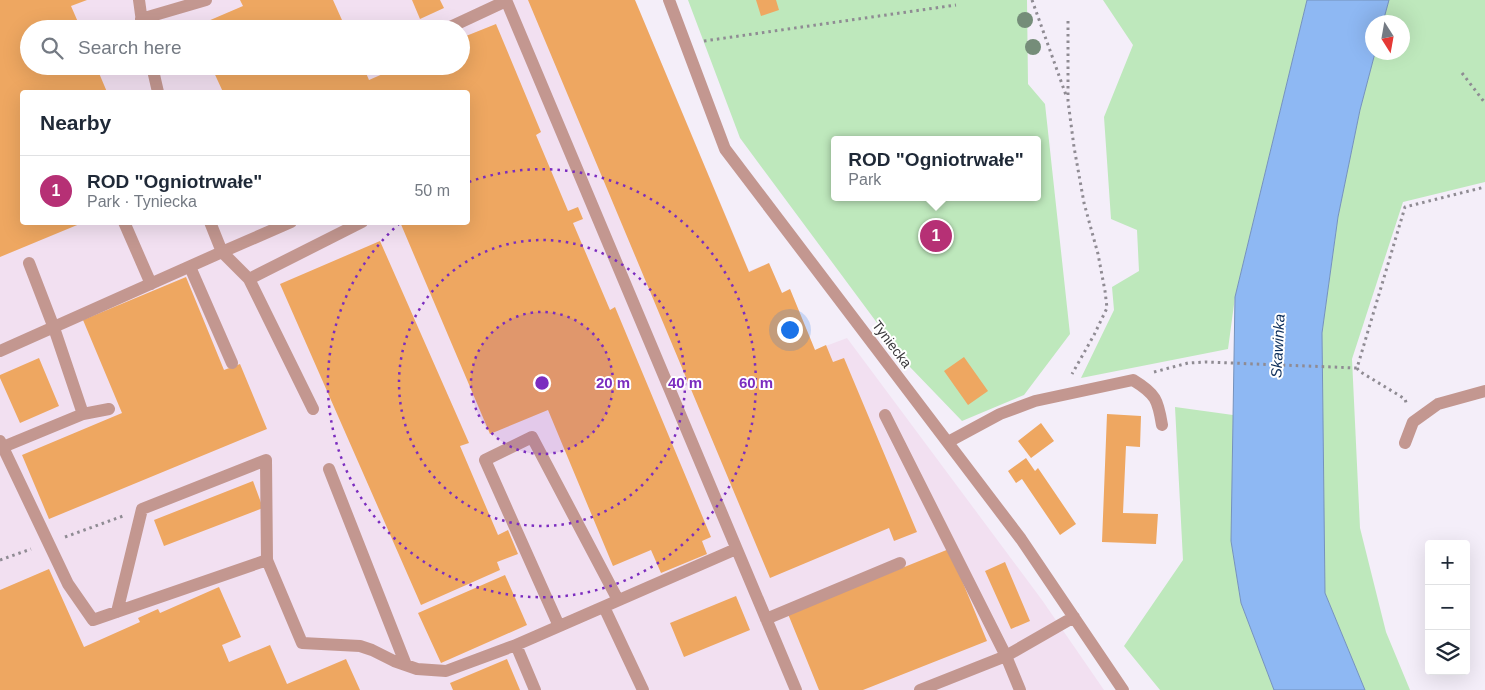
<!DOCTYPE html>
<meta charset="utf-8">
<style>
body{margin:0;font-family:Arial,sans-serif;background:#f6f6f7;color:#1f2937}
.controls{position:absolute;right:15px;bottom:15px;display:grid;overflow:hidden;border-radius:5px;box-shadow:0 5px 20px #0002}
.controls button{width:45px;height:45px;display:grid;place-items:center;padding:0;border:0;border-bottom:1px solid #e0e1e3;background:#fff;color:#1f2937;font:25px sans-serif}
.compass{position:absolute;left:1365px;top:15px;width:45px;height:45px;border-radius:50%;background:#fff;box-shadow:0 5px 20px #0002;rotate:169deg}
.you{position:absolute;left:789px;top:329px;width:18px;height:18px;margin:-12px;border:4px solid #fff;border-radius:50%;background:#1a73e8;box-shadow:0 0 0 8px #1a73e833}
.badge{display:grid;place-items:center;width:32px;height:32px;border-radius:50%;background:#b63075;color:#fff;font-size:16px;font-weight:700}
.pin{position:absolute;translate:-50% -50%;border:2px solid #fff;box-shadow:0 1px 5px #0006}
.popup{position:absolute;left:831px;top:136px;width:210px;height:65px;box-sizing:border-box;display:grid;place-content:center;border-radius:5px;background:#fff;filter:drop-shadow(0 1px 4px #0005);font-size:16px;white-space:nowrap;color:#747a83}
.popup b{font-size:19px;color:#1f2937}
.popup::after{content:'';position:absolute;left:50%;top:100%;margin-left:-10px;border:10px solid transparent;border-top-color:#fff}
.list{margin:0;padding:0;list-style:none}
h2{display:flex;justify-content:space-between;align-items:center;height:65px;margin:0;padding:0 20px;font-size:21px}
h2 small{font-size:16px;font-weight:400;color:#747a83}
.list li{display:grid;grid-template-columns:32px 1fr auto;gap:15px;align-items:center;box-sizing:border-box;height:70px;padding:0 20px;border-top:1px solid #e0e1e3}
.list b{display:block;font-size:19px;white-space:nowrap}
.list p{margin:0;font-size:16px;white-space:nowrap;color:#747a83}
.list em{font-size:16px;font-style:normal;color:#747a83}
.icon{flex:none;width:28px;height:28px;fill:none;stroke:currentColor;stroke-width:2;stroke-linecap:round;stroke-linejoin:round}
.map{position:relative;flex:none;width:1485px;height:690px;overflow:hidden}
.search{position:absolute;background:#fff;box-shadow:0 5px 20px #0002;left:20px;top:20px;width:450px;height:55px;display:flex;align-items:center;gap:12px;box-sizing:border-box;padding:0 18px;border-radius:28px;color:#747a83;font-size:19px}
.panel{position:absolute;background:#fff;box-shadow:0 5px 20px #0002;left:20px;top:90px;width:450px;height:135px;border-radius:5px}
.map>svg:first-child{display:block}
.industrial{fill:#f2e0f1;fill-rule:evenodd}
.green{fill:#bee8bc;fill-rule:evenodd}
.water{fill:#8eb8f3;stroke:#7592bc}
.building{fill:#eea761}
.lines{fill:none;stroke-linecap:round;stroke-linejoin:round}
.path{stroke:#8f8b93;stroke-width:3;stroke-dasharray:2.5 4;stroke-linecap:butt}
.minor{stroke:#c39790;stroke-width:12}
.tree{fill:#758d79}
.ring{fill:none;stroke:#7b2cbf;stroke-width:2.5;stroke-dasharray:2.5 5}
.labels{text-anchor:middle;stroke-width:4;stroke-linejoin:round;paint-order:stroke}
.street-label{font-size:14px;fill:#3a383c;stroke:#fff}
.water-label{font-size:15px;font-style:italic;fill:#0b2d5a;stroke:#fff}
.centre{fill:#7b2cbf;stroke:#fff;stroke-width:2.5}
.ring-label{font-size:15px;text-anchor:middle;font-weight:bold;fill:#7b2cbf;stroke:#fff;stroke-width:4;stroke-linejoin:round;paint-order:stroke}
</style>
<div class="map">
<svg width="1485" height="690" viewBox="0 0 1485 690">
<rect width="100%" height="100%" fill="#f4eef9"/>
<path class="industrial" d="M0,0H635L749,271L769,263L782,293L790,289L815,350L847,338L1042,600L1104,690H0ZM29,29H461V66H29ZM22,92H468V222H22Z"/>
<path class="green" d="M688,0H1027L1028,84L1045,104L1070,334L1024,395L962,421L909,366L740,138ZM835,140H1037V197H835Z
M1103,0H1307L1235,297L1228,349L1081,378L1114,310L1112,287L1139,271L1137,230L1111,219L1104,117L1133,45Z
M1389,0H1485V182L1403,202L1352,359L1360,528L1386,632L1410,690H1365L1325,593L1322,333L1338,217L1360,110L1375,53L1402,52V22H1383Z
M1175,407L1233,415L1231,541L1241,603L1274,690H1160L1124,646L1183,560Z"/>
<path class="water" d="M1307,0H1389L1383,22H1372V52L1375,53L1360,110L1338,217L1322,333L1325,593L1365,690H1274L1241,603L1231,541L1235,297Z"/>
<path class="building" d="M0,0H87L71,6L81,29H29V66H96L107,92H22V222L82,223L0,257Z
M240,0H333L346,29H195L194,27L243,6Z
M412,0H440L444,8L420,19Z
M528,0H635L749,272L769,263L782,293L790,289L815,350L826,345L833,362L844,358L917,532L894,541L889,528L770,578Z
M756,0H776L779,10L761,16Z
M496,24L541,132L536,135L568,211L578,207L583,219L573,223L610,310L615,307L711,537L702,541L707,554L661,573L651,550L613,566L548,410L490,434L400,222H468V208H469L468,205V92H223L211,66H363L369,80L401,66H461V38Z
M380,241L469,443L460,446L498,535L508,530L518,554L497,562L500,570L421,605L280,284Z
M186,277L224,370L240,364L267,429L49,519L22,455L122,413L83,320Z
M964,357L988,391L968,405L944,371Z
M39,358L59,406L20,423L0,378V375Z
M1107,414L1141,416L1140,447L1126,446L1123,513L1158,514L1156,544L1102,542Z
M1041,423L1054,441L1031,458L1018,441Z
M1026,458L1035,471L1038,468L1076,524L1060,535L1022,479L1016,483L1008,471Z
M253,481L263,508L164,546L154,520Z
M949,549L987,641L863,690H819L788,614Z
M1005,562L1030,621L1011,629L985,571Z
M49,569L84,647L140,622L138,618L158,609L160,613L219,587L241,637L222,645L229,662L270,645L287,684L346,659L360,690H0V590Z
M505,575L527,625L441,663L418,613Z
M736,596L750,630L684,657L670,623Z
M507,659L520,690H453L450,683Z"/>
<g class="lines">
<path class="path" d="M1032,0L1067,98
M1068,21V101L1074,147L1084,203L1098,254L1105,291L1107,308L1094,335L1072,374
M704,41L956,5
M1462,73L1485,103
M1357,368L1359,371L1405,399L1407,406
M1154,372L1188,363L1205,362L1357,368L1405,207L1485,187
M65,537L123,516
M0,560L31,549"/>
<path class="minor" d="M139,0L143,29
M506,0L796,690
M669,0L725,149L1021,539L1123,690
M141,19L206,0
M446,29L506,1
M152,66L158,92
M124,222L151,284
M291,222L222,252L249,279L362,222
M29,263L54,328L83,414L109,409
M190,267L232,363
M249,279L313,409
M0,351L222,252L210,222
M885,415L1006,656L920,690
M0,441L68,584L93,620L267,560L302,643L360,646L372,650L394,661L417,669L446,671L516,645L535,690
M948,442L1000,414L1035,401L1133,380C1156,394 1158,400 1162,425
M1405,443L1413,422L1438,404L1485,391
M3,447L83,414
M329,469L406,665
M604,607L643,690
M117,612L142,509L266,460L267,560
M766,619L900,563
M559,626L485,460L532,437L618,600
M516,645L736,549
M1020,690L1006,656L1074,617"/>
</g>
<g class="tree">
<circle cx="1025" cy="20" r="8"/>
<circle cx="1033" cy="47" r="8"/>
</g>
<circle cx="542" cy="383" r="71" fill="#7b2cbf" fill-opacity=".12"/>
<g class="ring">
<circle cx="542" cy="383" r="71"/>
<circle cx="542" cy="383" r="143"/>
<path d="M469 182A214 214 0 1 1 400 223"/>
</g>
<g class="labels">
<g class="street-label">
<text transform="translate(892 344) rotate(53)" y="5">Tyniecka</text>
</g>
<g class="water-label">
<text transform="translate(1278 346) rotate(-87)" y="5">Skawinka</text>
</g>
</g>
<circle cx="542" cy="383" r="8" class="centre"/>
<g class="ring-label">
<text x="613" y="388">20 m</text>
<text x="685" y="388">40 m</text>
<text x="756" y="388">60 m</text>
</g>
</svg>
<div class="controls">
<button>+</button>
<button>−</button>
<button><svg class="icon" aria-label="layers" viewBox="0 0 24 24"><path d="M12 4l9 5-9 5-9-5zM3 14l9 5 9-5"/></svg></button>
</div>
<svg class="compass" viewBox="-18 -18 36 36"><path d="M0-13l5 13h-10z" fill="#e53935"/><path d="M0 13l5-13h-10z" fill="#747a83"/></svg>
<div class="you"></div>
<div class="pin badge" style="left:936px;top:236px">1</div>
<div class="popup"><b>ROD &quot;Ogniotrwałe&quot;</b>Park</div>
<div class="search"><svg class="icon" aria-label="search" viewBox="0 0 24 24"><circle cx="10" cy="10" r="6"/><path d="M15 15l6 6"/></svg>Search here</div>
<section class="panel">
<h2>Nearby<small></small></h2>
<ul class="list">
<li><span class="badge">1</span><div><b>ROD &quot;Ogniotrwałe&quot;</b><p>Park · Tyniecka</p></div><em>50 m</em></li>
</ul>
</section>
</div>
